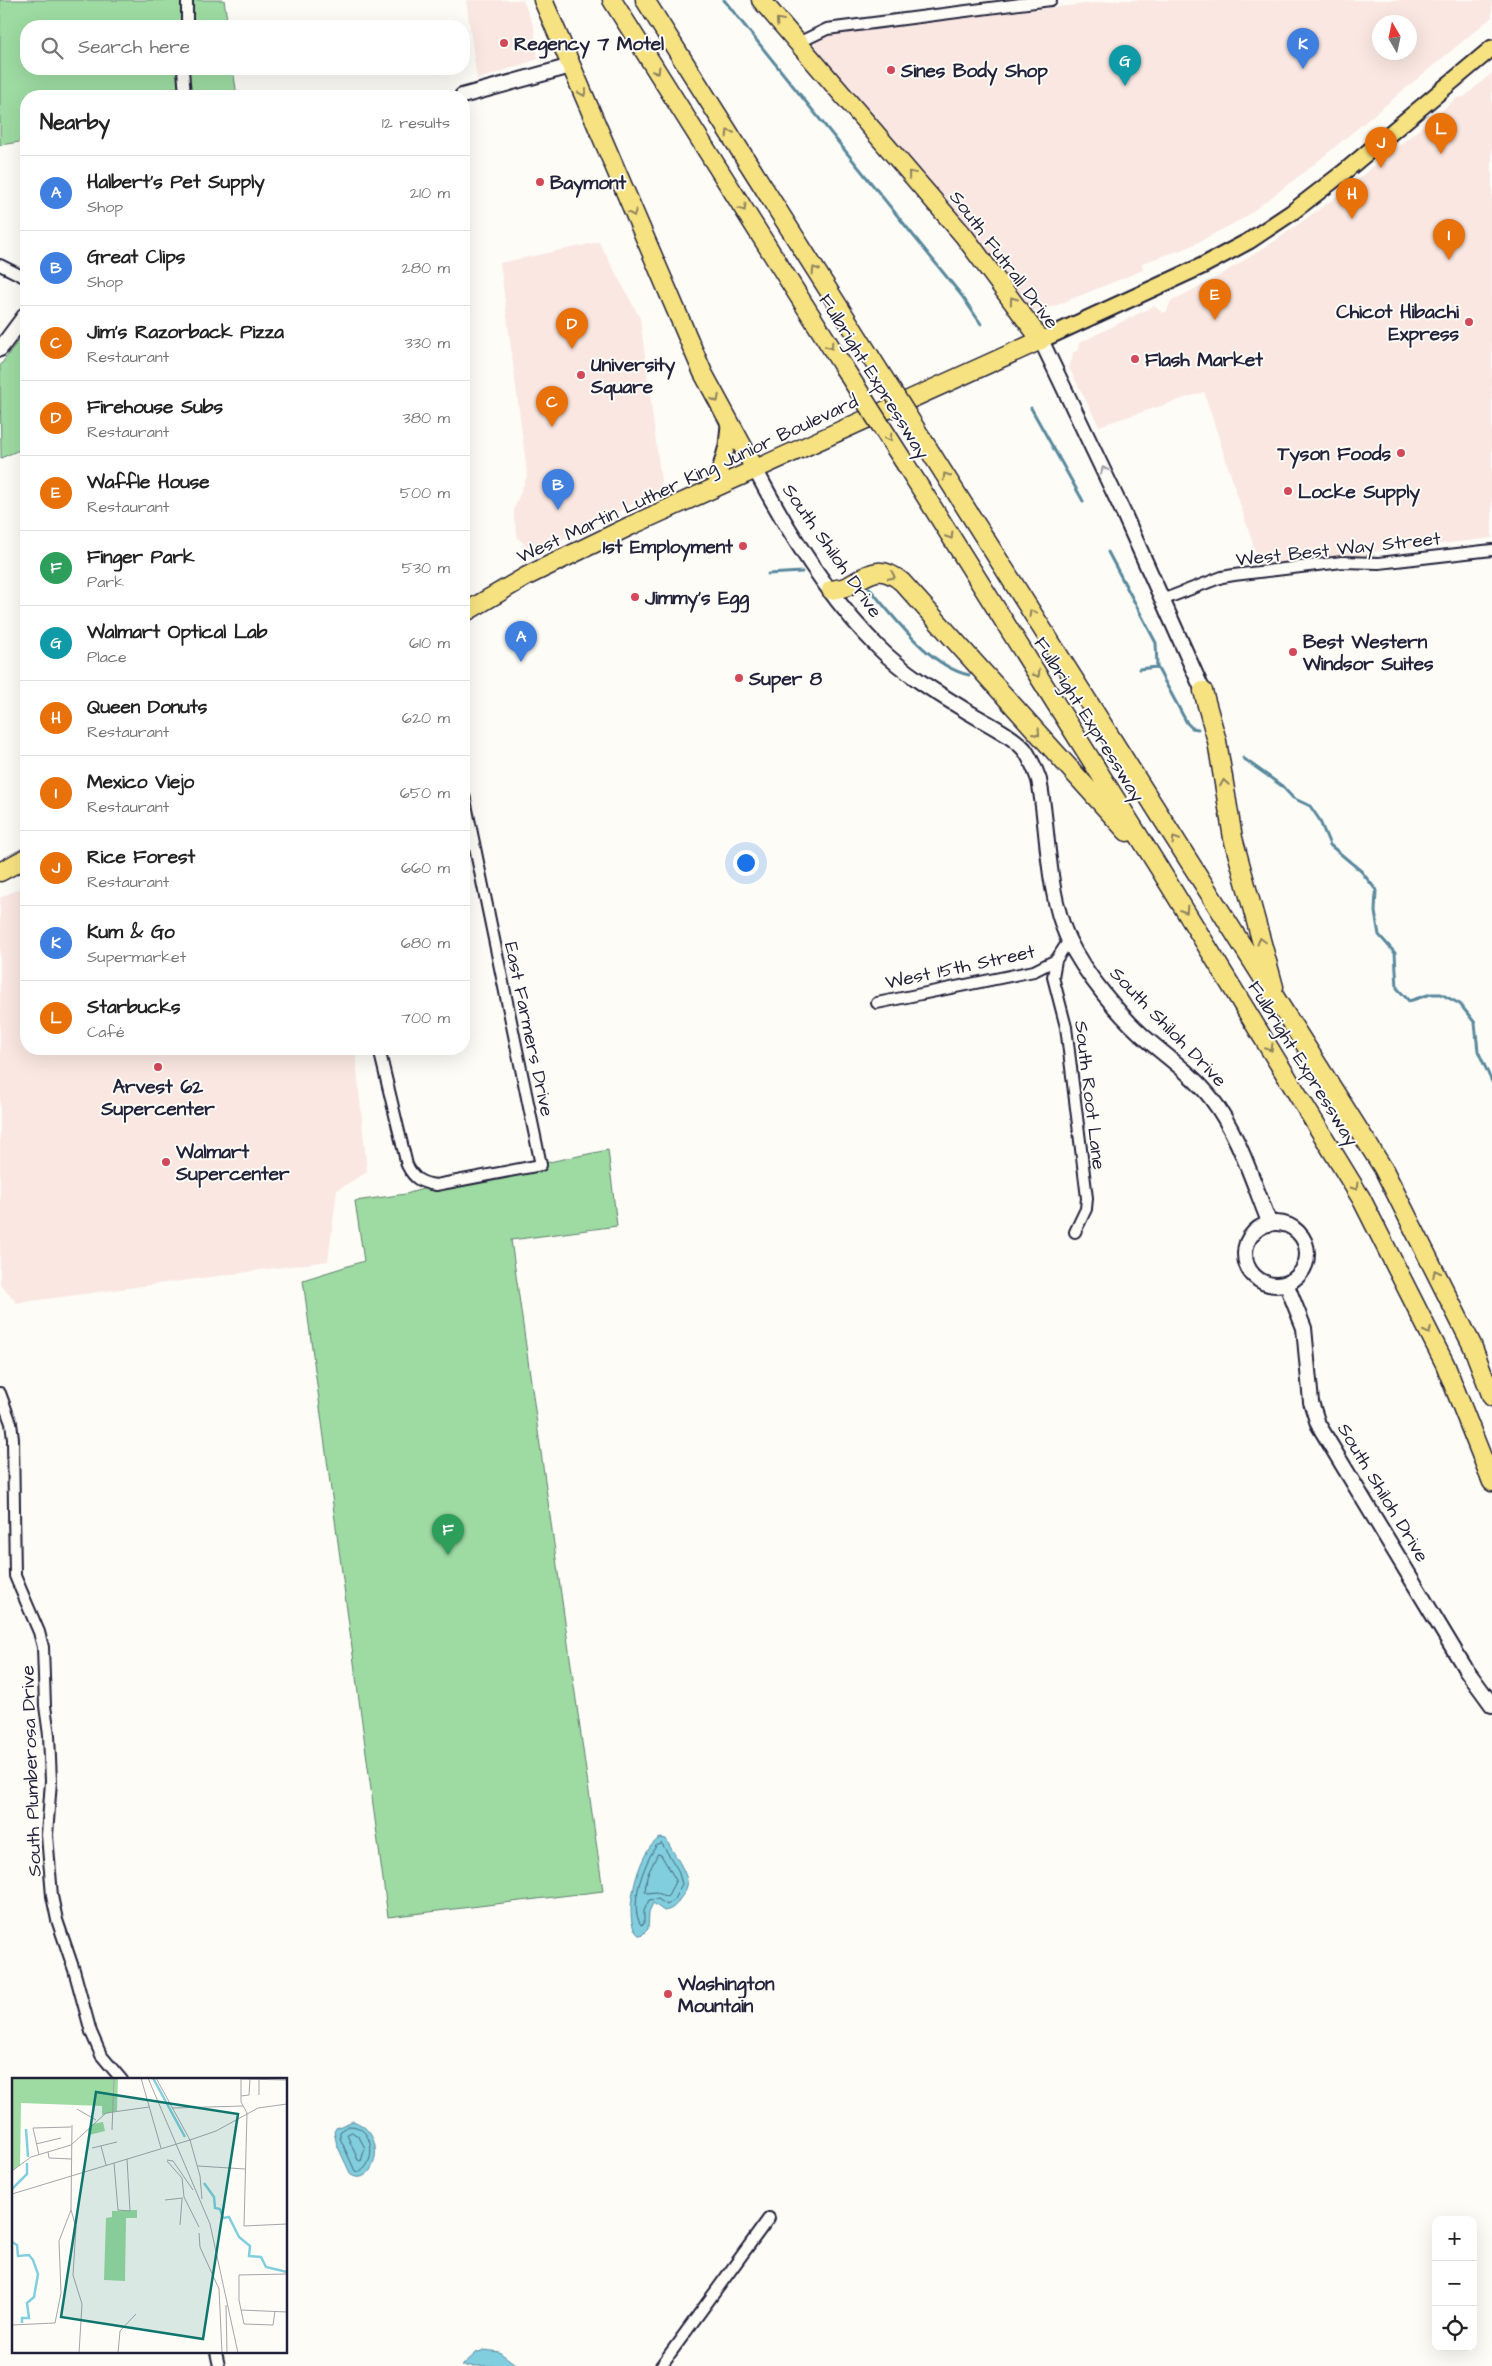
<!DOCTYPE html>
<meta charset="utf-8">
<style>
body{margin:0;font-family:"Architects Daughter",sans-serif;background:#f2f2f2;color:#222}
.controls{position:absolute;right:15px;bottom:15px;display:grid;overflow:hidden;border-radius:10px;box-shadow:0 5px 20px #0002}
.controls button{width:45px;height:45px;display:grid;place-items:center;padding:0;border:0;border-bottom:1px solid #e0e0e0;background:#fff;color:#222;font:25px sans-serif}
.compass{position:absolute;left:1372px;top:15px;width:45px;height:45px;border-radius:50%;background:#fff;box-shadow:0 5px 20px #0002;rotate:351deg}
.you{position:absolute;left:745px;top:862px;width:18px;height:18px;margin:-12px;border:4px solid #fff;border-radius:50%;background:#1a73e8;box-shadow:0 0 0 8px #1a73e833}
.badge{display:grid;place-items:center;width:32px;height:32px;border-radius:50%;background:#2563eb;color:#fff;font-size:16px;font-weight:700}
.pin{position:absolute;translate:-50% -41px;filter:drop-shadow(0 1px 2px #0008)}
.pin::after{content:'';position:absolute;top:26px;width:18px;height:15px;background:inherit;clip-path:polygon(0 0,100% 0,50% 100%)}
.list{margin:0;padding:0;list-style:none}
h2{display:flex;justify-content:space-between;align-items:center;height:65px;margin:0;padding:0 20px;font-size:21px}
h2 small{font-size:16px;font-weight:400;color:#767676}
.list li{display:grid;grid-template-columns:32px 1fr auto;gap:15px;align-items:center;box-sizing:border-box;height:75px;padding:0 20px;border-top:1px solid #e0e0e0}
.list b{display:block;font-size:19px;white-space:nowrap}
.list p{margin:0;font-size:16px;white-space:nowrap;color:#767676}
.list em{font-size:16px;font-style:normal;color:#767676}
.icon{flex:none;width:28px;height:28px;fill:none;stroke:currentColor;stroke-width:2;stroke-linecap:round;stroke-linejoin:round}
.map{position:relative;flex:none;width:1492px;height:2366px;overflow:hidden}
.search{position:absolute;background:#fff;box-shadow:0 5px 20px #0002;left:20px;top:20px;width:450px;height:55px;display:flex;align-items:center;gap:12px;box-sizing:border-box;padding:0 18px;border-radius:20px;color:#767676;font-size:19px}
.panel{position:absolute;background:#fff;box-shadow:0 5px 20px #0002;left:20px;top:90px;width:450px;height:965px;border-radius:20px}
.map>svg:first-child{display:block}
.built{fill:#fae7e2;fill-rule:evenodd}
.green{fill:#9ddba2;stroke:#607e6e}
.water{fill:#80cede;stroke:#5a899d}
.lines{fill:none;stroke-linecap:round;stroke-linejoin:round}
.shore{stroke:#48677c;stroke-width:1}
.stream{stroke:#5a899d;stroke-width:3}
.street-casing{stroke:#22223b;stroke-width:14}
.secondary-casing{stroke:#22223b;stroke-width:18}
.primary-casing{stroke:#22223b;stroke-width:19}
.highway-casing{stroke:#22223b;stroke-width:21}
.street{stroke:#fdfcf7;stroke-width:10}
.secondary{stroke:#fdfcf7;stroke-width:14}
.primary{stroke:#f7e281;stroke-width:15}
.highway{stroke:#f7e281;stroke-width:18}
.highway-bridge-casing{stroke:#22223b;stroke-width:21;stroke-linecap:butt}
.highway-bridge{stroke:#f7e281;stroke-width:18}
.oneway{stroke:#8c825e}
.oneway2{stroke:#9a9aa2}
.poi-dot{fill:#d1495b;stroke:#fdfcf7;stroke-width:2}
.labels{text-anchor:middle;stroke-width:4;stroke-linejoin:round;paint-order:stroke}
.poi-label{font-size:19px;font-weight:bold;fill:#22223b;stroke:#fdfcf7;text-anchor:start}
.street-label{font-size:19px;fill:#22223b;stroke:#fdfcf7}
.inset-river{fill:none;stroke:#80cede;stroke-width:2.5}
.inset-road{fill:none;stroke:#a5a5ac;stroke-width:1}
.view{fill:#0f766e;fill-opacity:0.15;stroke:#0f766e;stroke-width:2.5}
.inset-edge{fill:none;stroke:#22223b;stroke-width:2.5}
</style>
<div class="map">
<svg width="1492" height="2366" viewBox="0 0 1492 2366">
<rect width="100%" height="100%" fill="#fdfcf7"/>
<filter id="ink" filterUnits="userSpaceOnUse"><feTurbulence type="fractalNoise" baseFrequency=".02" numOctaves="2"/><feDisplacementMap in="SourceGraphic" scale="10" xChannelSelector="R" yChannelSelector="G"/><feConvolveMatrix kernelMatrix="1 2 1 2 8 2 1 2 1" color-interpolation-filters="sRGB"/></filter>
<g filter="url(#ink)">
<path class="built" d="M466,0H523L534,27L538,59L477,80Z
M1120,0H1492V17L1307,170L1244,218L1187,248L1142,263L1143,270L1052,307L1031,311L815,51V42L829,34L847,31ZM1380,22H1410V52H1380Z
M1492,73V538L1372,552L1371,563L1262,572L1204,392L1099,426L1069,368L1073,356L1072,353L1078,350L1079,343L1154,306L1163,313L1167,311L1171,301L1209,282L1275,241L1340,194L1457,98L1464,97Z
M599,242L640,318L662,489L533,554L518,538L514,519V509L527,476L526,464L500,263Z
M26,885V1049H355L367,1172L337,1190L328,1261L17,1303L0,1284V898Z"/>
<path class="green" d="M0,0H224L228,26H26V69H233L237,96H26V141L0,145Z
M26,335V447L1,458L0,366L20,338Z
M608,1150L617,1226L511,1240L603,1891L388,1917L303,1280L364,1261L355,1201L406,1194L436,1185Z"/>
<path class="water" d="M660,1838L666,1839C671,1850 690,1875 687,1886C686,1891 682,1896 679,1900C676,1906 671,1910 664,1911L653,1903L649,1912L648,1929L641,1936C619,1929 637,1849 660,1838Z
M353,2121C391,2134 374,2189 351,2175L337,2145L334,2132L336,2128Z
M484,2350L499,2352L518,2366H462L476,2353Z"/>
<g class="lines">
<path class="shore" d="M662,1844L678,1870L682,1884L673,1901L667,1905L658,1899L649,1900L644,1911V1924L641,1925C628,1905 644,1864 656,1846Z
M658,1854L661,1855L676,1880L667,1897L656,1892L647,1893L645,1891L647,1876Z
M349,2126C373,2125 378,2161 360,2172L355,2171L340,2138V2132Z
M352,2132L359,2137L365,2148L361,2161L358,2160L347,2135Z"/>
<path class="stream" d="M724,0L962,296L981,324
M1031,408L1083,501
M1108,552L1156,643L1157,667L1187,723L1192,728L1198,729
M768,574L802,572
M869,588C894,617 930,667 969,675
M1139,669L1157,667
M1243,758L1282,786L1293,798L1310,806L1319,819L1330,845L1361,871L1376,890L1375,912L1379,935L1395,953L1397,988L1409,1001L1431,994H1441L1460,1004L1475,1023L1478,1051L1492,1082"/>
<defs>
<path id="street" d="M187,26V0
M798,43L827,29L1051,0
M183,69L185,96
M0,265L26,278
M1162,600L1222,577L1234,575L1342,562L1379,563L1492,550
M1056,960L1053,977L1066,1027L1087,1198L1086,1209L1075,1232
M877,1003L1034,971L1056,960L1069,940
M379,1049L407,1165C414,1179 421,1183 436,1185L541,1165L464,795
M0,1393L11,1423L13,1439L15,1576L39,1632L43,1647L45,1706L49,1735L51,1781L47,1835L52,1896L57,1920L74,1970L91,2032L101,2055L122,2080
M216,2352L219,2366
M661,2366L769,2218"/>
<path id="secondary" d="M462,96L571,66
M1041,340L1124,514L1203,691
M0,349L26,314
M755,469C787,530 829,598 878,647C905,674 937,693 970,713C988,724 1010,734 1024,749C1031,758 1035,769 1039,780C1049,832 1046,889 1068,939C1084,973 1121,1018 1150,1042C1171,1060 1194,1076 1211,1098C1239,1134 1253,1183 1270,1224
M1245 1254a31 31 0 1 1 62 0a31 31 0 1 1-62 0Z
M1286,1283L1304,1328L1311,1402L1318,1424L1465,1668L1492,1705"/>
<path id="primary" d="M1041,340L1202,266L1249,241L1291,213L1344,172L1492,48
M715,488L727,446L729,425"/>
<path id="highway" d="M543,0L703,373L755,469
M612,0L844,368
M645,0L870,356
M931,453L1383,1168L1472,1345L1492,1397
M906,465L1159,868L1361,1198L1445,1364L1492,1482
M831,590C837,589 845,588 850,585C871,573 880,564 902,582L1127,832
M464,613L527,576L630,526L1041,340L964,236L761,0
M1203,691L1217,741L1233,838L1274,987
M0,872L26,858"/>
</defs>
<use href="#street" class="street-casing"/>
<use href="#secondary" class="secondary-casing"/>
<use href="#primary" class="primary-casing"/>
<use href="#highway" class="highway-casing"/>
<use href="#street" class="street"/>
<use href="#secondary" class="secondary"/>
<use href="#primary" class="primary"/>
<use href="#highway" class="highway"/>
<defs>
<path id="highway-bridge" d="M870,356L931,453
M844,368L906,465"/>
</defs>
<use href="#highway-bridge" class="highway-bridge-casing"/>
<use href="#highway-bridge" class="highway-bridge"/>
</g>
<defs><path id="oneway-chevron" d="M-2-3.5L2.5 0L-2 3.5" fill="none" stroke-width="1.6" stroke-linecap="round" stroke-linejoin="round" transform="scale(1.25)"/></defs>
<g class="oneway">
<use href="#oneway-chevron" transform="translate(779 21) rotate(-131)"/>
<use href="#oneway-chevron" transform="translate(657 71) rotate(58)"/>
<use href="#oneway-chevron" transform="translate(583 93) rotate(67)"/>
<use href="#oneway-chevron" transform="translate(729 133) rotate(-122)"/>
<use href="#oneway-chevron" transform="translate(911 174) rotate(-130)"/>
<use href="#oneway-chevron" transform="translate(743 208) rotate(58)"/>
<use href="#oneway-chevron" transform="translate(633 213) rotate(67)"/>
<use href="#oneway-chevron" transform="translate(815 270) rotate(-122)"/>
<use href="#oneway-chevron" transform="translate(1013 300) rotate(-125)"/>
<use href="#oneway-chevron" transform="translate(830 346) rotate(58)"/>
<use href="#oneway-chevron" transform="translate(716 399) rotate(63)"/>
<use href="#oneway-chevron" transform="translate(889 438) rotate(57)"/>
<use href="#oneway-chevron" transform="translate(946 476) rotate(-122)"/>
<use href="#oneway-chevron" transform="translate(950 536) rotate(58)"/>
<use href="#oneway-chevron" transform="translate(892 576) rotate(26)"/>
<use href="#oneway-chevron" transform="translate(1032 613) rotate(-122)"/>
<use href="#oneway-chevron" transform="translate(1037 674) rotate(58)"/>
<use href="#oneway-chevron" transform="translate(1037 733) rotate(48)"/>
<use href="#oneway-chevron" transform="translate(1224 783) rotate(-99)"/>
<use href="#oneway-chevron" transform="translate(1175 840) rotate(-122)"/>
<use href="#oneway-chevron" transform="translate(1185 910) rotate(58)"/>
<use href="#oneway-chevron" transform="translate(1261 941) rotate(-105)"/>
<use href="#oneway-chevron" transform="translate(1270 1048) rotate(58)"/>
<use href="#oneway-chevron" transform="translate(1355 1187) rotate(58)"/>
<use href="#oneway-chevron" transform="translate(1436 1273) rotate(-117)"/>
<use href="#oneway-chevron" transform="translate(1428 1331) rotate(63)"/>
</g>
<use class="oneway2" href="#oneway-chevron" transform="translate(1104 470) rotate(-115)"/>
</g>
<g class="poi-dot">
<circle cx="504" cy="43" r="5"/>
<circle cx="891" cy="70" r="5"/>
<circle cx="540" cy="182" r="5"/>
<circle cx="1469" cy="322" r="5"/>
<circle cx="1135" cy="359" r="5"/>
<circle cx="581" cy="375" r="5"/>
<circle cx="1401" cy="453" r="5"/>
<circle cx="1288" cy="491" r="5"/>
<circle cx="743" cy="546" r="5"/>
<circle cx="635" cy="597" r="5"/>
<circle cx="1293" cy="652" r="5"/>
<circle cx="739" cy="678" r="5"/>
<circle cx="158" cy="1067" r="5"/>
<circle cx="166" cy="1162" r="5"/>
<circle cx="668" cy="1994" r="5"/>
</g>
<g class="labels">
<g class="poi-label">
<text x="514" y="50">Regency 7 Motel</text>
<text x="901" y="77">Sines Body Shop</text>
<text x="550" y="189">Baymont</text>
<text x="1459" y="318" text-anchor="end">Chicot Hibachi<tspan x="1459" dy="22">Express</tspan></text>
<text x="1145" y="366">Flash Market</text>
<text x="591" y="371">University<tspan x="591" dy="22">Square</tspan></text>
<text x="1391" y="460" text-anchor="end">Tyson Foods</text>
<text x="1298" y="498">Locke Supply</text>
<text x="733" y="553" text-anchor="end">1st Employment</text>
<text x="645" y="604">Jimmy's Egg</text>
<text x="1303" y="648">Best Western<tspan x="1303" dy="22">Windsor Suites</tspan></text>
<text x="749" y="685">Super 8</text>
<text x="158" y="1093" text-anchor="middle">Arvest 62<tspan x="158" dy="22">Supercenter</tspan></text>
<text x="176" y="1158">Walmart<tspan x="176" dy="22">Supercenter</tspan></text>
<text x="678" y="1990">Washington<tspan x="678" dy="22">Mountain</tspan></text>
</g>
<g class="street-label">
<text transform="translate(1005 259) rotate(53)" y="7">South Futrall Drive</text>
<text transform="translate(875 376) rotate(58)" y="7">Fulbright Expressway</text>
<text transform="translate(687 478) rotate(-25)" y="7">West Martin Luther King Junior Boulevard</text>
<text transform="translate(1338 548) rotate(-6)" y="7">West Best Way Street</text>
<text transform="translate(833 550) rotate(55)" y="7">South Shiloh Drive</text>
<text transform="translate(1090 719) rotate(58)" y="7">Fulbright Expressway</text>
<text transform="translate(960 966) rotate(-12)" y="7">West 15th Street</text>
<text transform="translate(1169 1026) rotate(46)" y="7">South Shiloh Drive</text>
<text transform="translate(530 1029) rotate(78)" y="7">East Farmers Drive</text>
<text transform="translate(1304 1063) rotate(58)" y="7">Fulbright Expressway</text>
<text transform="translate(1091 1095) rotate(83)" y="7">South Root Lane</text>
<text transform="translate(1384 1492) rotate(59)" y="7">South Shiloh Drive</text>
<text transform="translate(30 1771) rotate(-92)" y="7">South Plumberosa Drive</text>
</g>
</g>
<g transform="translate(12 2078)">
<rect width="275" height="275" fill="#fdfcf7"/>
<path d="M0,0H106L105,33L90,37V28L9,25L8,87L0,93ZM91,44L93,53L77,57L76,51L81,46ZM125,132V140H114L113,203L92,202L94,140L100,139V133Z" fill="#9ddba2"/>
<path class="inset-river" d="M141,0L173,59M14,51L16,79M192,105L202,119L203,130L208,131L211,140L217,139L227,159L238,168L237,178L249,179L254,189L275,194M0,111L15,96V85M0,164L5,167L6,178L17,177L21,182L26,196L22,219L15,225L17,240H10V245"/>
<path class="inset-road" d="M129,0L149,70M136,0L198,146L226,275M229,0V24L235,35L232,148L275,146M229,1L275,2M247,17V1M229,18L237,17L238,1M160,30L231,28M65,31L84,42M100,52L102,0M24,66L49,60M89,68L94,87M80,70L105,64M36,74L37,80L60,81M27,77L21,50L59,49M155,82L161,83L181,112M155,83L170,100L172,119L187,149M102,85L106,132L118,133L115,81M186,88L233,91M0,93L19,79L59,67L94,35L137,29M188,98L178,62L204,53L246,30L275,26M188,98L190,121M0,116L178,62L144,0M153,122L171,120M59,132L64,149L61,197L70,226L67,275M168,147L170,121M187,155L188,169L207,211L210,275M214,227L215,275M229,232L275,234M263,233L261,247L232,246L227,222V197L275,196M0,247L43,245L49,215L47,163L59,132L60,47M106,275L108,253L124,236"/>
<path class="view" d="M84,14L226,36L191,261L49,239Z"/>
<rect width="275" height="275" class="inset-edge"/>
</g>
</svg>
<div class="controls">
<button>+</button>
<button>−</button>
<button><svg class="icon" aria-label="locate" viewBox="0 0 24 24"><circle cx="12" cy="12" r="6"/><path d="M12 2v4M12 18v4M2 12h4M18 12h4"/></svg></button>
</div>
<svg class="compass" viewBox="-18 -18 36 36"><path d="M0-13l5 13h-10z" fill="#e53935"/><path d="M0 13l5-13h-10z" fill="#767676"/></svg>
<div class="you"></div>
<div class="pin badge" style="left:521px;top:662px;background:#3f7fe0">A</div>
<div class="pin badge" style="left:558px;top:510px;background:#3f7fe0">B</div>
<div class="pin badge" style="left:552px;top:427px;background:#e8710a">C</div>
<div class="pin badge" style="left:572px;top:349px;background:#e8710a">D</div>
<div class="pin badge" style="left:1215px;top:320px;background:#e8710a">E</div>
<div class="pin badge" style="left:448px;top:1555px;background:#2e9e5b">F</div>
<div class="pin badge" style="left:1125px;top:86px;background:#0f9aa8">G</div>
<div class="pin badge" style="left:1352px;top:219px;background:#e8710a">H</div>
<div class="pin badge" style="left:1449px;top:260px;background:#e8710a">I</div>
<div class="pin badge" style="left:1381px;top:168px;background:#e8710a">J</div>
<div class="pin badge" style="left:1303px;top:69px;background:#3f7fe0">K</div>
<div class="pin badge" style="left:1441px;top:154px;background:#e8710a">L</div>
<div class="search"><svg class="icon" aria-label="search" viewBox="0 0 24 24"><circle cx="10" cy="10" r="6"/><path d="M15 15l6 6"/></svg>Search here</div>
<section class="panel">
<h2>Nearby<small>12 results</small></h2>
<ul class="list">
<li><span class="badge" style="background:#3f7fe0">A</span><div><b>Halbert's Pet Supply</b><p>Shop</p></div><em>210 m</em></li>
<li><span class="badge" style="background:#3f7fe0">B</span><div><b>Great Clips</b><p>Shop</p></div><em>280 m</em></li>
<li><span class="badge" style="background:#e8710a">C</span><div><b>Jim's Razorback Pizza</b><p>Restaurant</p></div><em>330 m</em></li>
<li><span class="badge" style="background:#e8710a">D</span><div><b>Firehouse Subs</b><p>Restaurant</p></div><em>380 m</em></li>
<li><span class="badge" style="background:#e8710a">E</span><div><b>Waffle House</b><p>Restaurant</p></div><em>500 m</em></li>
<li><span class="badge" style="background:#2e9e5b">F</span><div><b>Finger Park</b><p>Park</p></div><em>530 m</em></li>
<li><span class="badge" style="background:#0f9aa8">G</span><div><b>Walmart Optical Lab</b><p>Place</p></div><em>610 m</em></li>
<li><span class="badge" style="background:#e8710a">H</span><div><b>Queen Donuts</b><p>Restaurant</p></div><em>620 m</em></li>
<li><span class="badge" style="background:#e8710a">I</span><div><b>Mexico Viejo</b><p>Restaurant</p></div><em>650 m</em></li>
<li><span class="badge" style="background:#e8710a">J</span><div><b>Rice Forest</b><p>Restaurant</p></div><em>660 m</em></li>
<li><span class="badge" style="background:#3f7fe0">K</span><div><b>Kum &amp; Go</b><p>Supermarket</p></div><em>680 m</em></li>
<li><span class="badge" style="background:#e8710a">L</span><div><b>Starbucks</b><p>Café</p></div><em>700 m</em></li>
</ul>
</section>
</div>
